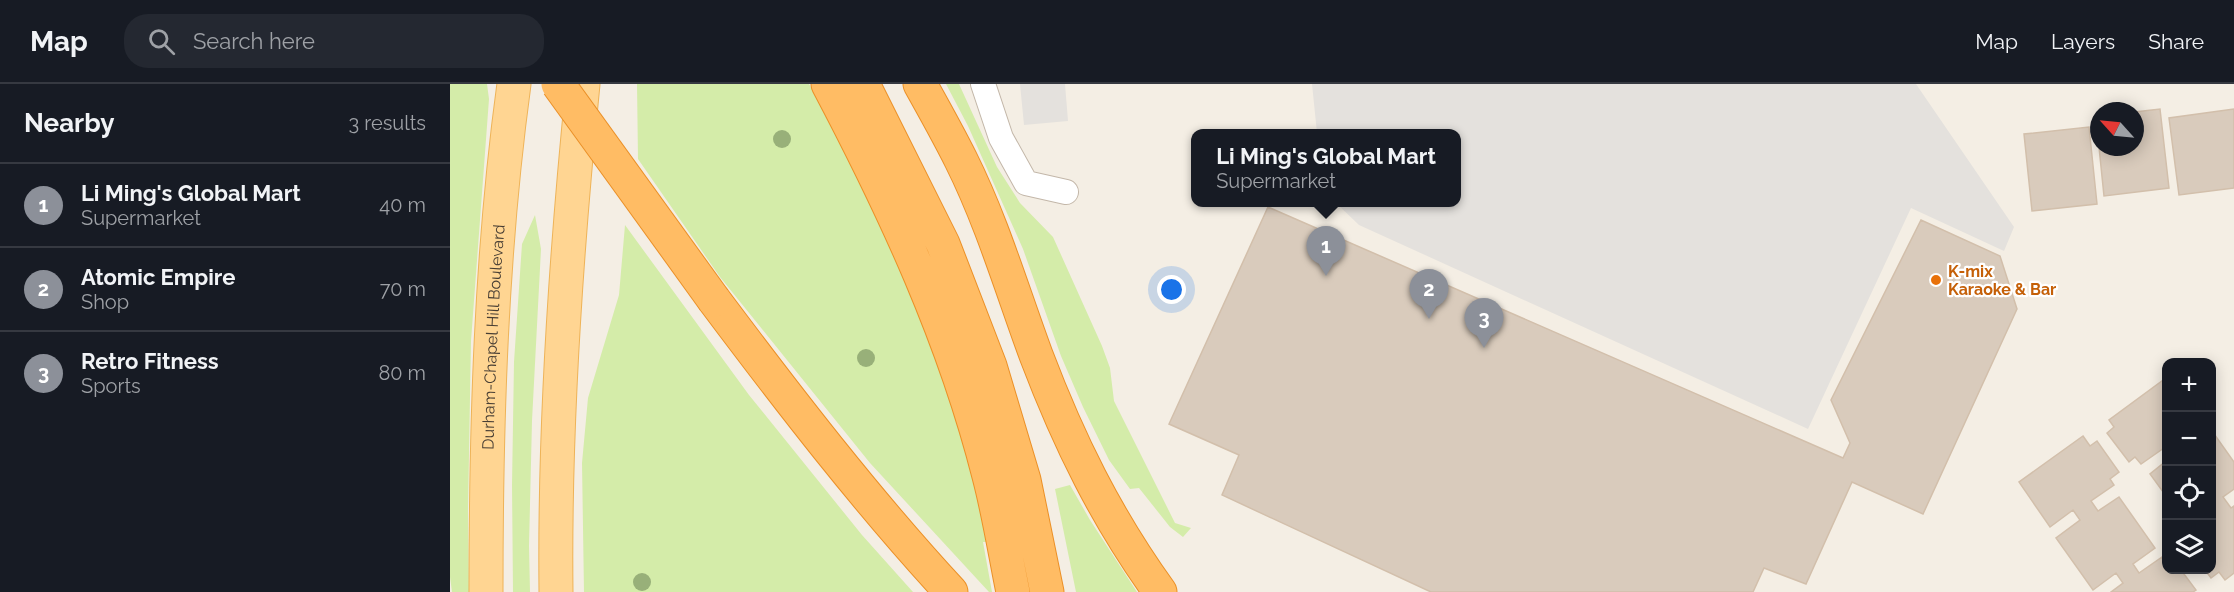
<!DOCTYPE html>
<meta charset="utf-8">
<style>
body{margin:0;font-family:Raleway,sans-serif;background:#242831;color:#f1f3f6}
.controls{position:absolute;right:18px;bottom:18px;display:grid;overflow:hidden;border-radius:12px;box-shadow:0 3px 15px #0003}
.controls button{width:54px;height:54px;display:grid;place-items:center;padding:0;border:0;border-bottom:2px solid #363941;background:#171b24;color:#f1f3f6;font:30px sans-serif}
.compass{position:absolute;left:1640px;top:18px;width:54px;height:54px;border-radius:50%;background:#171b24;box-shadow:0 3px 15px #0003;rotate:297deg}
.you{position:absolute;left:722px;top:206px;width:21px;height:21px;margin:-15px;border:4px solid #fff;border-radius:50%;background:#1a73e8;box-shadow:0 0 0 9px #1a73e833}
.badge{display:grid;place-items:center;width:39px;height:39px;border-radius:50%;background:#8c9099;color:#fff;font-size:20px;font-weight:700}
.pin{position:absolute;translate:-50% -50px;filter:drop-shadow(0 2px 3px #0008)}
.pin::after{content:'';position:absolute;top:32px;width:21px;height:18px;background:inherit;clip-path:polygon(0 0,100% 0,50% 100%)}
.popup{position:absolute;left:741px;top:45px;width:270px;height:78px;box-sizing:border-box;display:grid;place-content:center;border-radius:12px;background:#171b24;filter:drop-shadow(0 2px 4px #0005);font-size:20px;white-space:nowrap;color:#9ea1a6}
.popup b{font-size:22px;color:#f1f3f6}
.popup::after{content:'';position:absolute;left:50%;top:100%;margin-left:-12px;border:12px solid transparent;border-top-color:#171b24}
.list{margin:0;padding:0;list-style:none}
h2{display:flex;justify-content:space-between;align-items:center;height:78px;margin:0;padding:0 24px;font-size:26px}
h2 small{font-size:20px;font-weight:400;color:#9ea1a6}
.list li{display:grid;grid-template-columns:39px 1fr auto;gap:18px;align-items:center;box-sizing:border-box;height:84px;padding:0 24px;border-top:2px solid #363941}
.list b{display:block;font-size:22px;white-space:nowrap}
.list p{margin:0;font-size:20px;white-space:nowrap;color:#9ea1a6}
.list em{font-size:20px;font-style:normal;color:#9ea1a6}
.icon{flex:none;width:33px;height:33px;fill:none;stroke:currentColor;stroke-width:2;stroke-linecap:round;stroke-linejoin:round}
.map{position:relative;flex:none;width:1784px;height:508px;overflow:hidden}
header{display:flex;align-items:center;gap:36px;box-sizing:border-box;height:84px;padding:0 30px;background:#171b24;border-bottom:2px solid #363941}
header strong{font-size:28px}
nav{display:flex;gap:33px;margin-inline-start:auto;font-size:21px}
.search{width:420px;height:54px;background:#242831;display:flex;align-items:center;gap:15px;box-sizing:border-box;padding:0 21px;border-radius:24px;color:#9ea1a6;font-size:22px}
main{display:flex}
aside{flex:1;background:#171b24}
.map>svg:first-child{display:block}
.green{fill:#d4eca9}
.parking{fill:#e4e1dd}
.building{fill:#d9cbbc;stroke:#d2bfab;stroke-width:1.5}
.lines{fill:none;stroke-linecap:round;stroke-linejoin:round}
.minor-casing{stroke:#c3b7a9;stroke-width:26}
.primary-casing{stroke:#eeb358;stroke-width:35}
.motorway-casing{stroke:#eb9027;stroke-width:35}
.minor{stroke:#fff;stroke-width:24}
.primary{stroke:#ffd592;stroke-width:33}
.motorway{stroke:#ffbc64;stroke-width:33}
.motorway-bridge-casing{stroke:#eb9027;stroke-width:35;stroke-linecap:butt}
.motorway-bridge{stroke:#ffbc64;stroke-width:33}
.tree{fill:#98b079}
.food-dot{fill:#e8710a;stroke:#fff;stroke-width:2}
.labels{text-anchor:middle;stroke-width:4.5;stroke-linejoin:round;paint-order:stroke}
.food-label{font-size:16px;font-weight:bold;fill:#c56008;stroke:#fff;text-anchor:start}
.street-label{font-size:16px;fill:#473d33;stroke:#fff}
</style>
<header>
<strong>Map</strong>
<div class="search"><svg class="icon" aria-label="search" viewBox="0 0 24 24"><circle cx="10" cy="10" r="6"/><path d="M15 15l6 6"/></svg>Search here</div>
<nav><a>Map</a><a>Layers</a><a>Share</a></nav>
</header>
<main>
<aside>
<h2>Nearby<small>3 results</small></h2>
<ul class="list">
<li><span class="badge">1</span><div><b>Li Ming's Global Mart</b><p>Supermarket</p></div><em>40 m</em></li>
<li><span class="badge">2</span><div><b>Atomic Empire</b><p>Shop</p></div><em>70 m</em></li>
<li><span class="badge">3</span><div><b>Retro Fitness</b><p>Sports</p></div><em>80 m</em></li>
</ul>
</aside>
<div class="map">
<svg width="1784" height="508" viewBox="0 0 1784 508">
<rect width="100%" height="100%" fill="#f4eee4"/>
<path class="green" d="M0,0H37L39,15L21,257L18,427L19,508H2L0,493Z
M187,0H359L382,37L434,145L472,234L516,364L540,458H533L542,508H539L420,379L270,193L188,75Z
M496,0H509L547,83L570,119L603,153L652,262L660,284L664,317L725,439L741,444L733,453L720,443L689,404L680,405L659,376L633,323L611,272L573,165L518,42Z
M85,131L91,165L82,337L79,462L80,508H63L62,401L64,278L72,160Z
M175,141L299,311L412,451L463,508H134L132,379L138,314L169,211Z
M620,401L640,436L687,508H626L605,405Z"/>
<path class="parking" d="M570,0H615L618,37L574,41Z
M862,0H1466L1564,143L1554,167L1461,124L1358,345L909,141L886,119L1006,118V50L867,49Z"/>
<path class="building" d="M1710,25L1719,104L1654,112L1649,63H1685V28Z
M1784,25V104L1729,111L1719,34Z
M1649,32V60L1646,33Z
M1639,43L1647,120L1582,127L1574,50Z
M818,123L1393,374L1400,359L1381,316L1471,136L1550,172L1567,225L1473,430L1402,398L1356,500L1314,484L1303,508H981L772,411L789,371L719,340Z
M1716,294V367L1714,364L1691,380L1685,373L1679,378L1657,349L1664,343L1659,336Z
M1762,347L1784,378V405L1773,413L1781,424L1784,422V489L1775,496L1769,488L1761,494L1755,486H1762V437L1765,435L1762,431Z
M1633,352L1640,362L1647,357L1669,388L1660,395L1664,401L1641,417L1648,427L1669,413L1705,464L1683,480L1689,489L1712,473L1716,479V486H1731L1746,506L1743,508H1661L1673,499L1666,489L1643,506L1606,454L1630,436L1623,426L1600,443L1569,398Z
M1716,377V412L1700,390Z"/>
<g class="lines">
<defs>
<path id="minor" d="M533,0L551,54L576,99L616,108"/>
<g id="primary">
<path id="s1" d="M36,508C36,338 41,168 64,0"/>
<path d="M106,508C104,338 116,169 133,0"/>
</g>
<path id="motorway" d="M378,0C444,125 504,254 539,392C549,430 555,469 563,508
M413,0L493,160L540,282L574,396L597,508
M470,0C484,25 498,50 511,76C542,138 562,206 586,271C619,358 656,433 710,508
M264,216C339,316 416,416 501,508"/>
</defs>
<use href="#minor" class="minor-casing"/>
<use href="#primary" class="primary-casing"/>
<use href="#motorway" class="motorway-casing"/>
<use href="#minor" class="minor"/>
<use href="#primary" class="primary"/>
<use href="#motorway" class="motorway"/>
<defs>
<path id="motorway-bridge" d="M108,0L264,216"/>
</defs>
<use href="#motorway-bridge" class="motorway-bridge-casing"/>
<use href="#motorway-bridge" class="motorway-bridge"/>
</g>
<g class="tree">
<circle cx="332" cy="55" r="9"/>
<circle cx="416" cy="274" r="9"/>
<circle cx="192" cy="498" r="9"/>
</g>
<circle class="food-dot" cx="1486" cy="196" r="6"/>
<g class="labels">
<g class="food-label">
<text x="1498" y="193">K-mix<tspan x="1498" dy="18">Karaoke &amp; Bar</tspan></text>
</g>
<g class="street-label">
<text dy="6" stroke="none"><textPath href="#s1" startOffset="255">Durham-Chapel Hill Boulevard</textPath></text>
</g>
</g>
</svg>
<div class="controls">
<button>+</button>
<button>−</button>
<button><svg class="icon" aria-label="locate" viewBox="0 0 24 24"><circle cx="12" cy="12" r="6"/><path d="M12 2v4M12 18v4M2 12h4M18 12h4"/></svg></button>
<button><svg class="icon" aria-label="layers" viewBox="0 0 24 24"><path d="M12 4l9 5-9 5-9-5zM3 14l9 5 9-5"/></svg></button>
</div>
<svg class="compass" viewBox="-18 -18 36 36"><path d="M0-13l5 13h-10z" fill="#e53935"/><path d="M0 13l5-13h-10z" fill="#9ea1a6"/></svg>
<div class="you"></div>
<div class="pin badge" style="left:876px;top:192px">1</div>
<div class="popup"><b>Li Ming's Global Mart</b>Supermarket</div>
<div class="pin badge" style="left:979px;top:235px">2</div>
<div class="pin badge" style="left:1034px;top:264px">3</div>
</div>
</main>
